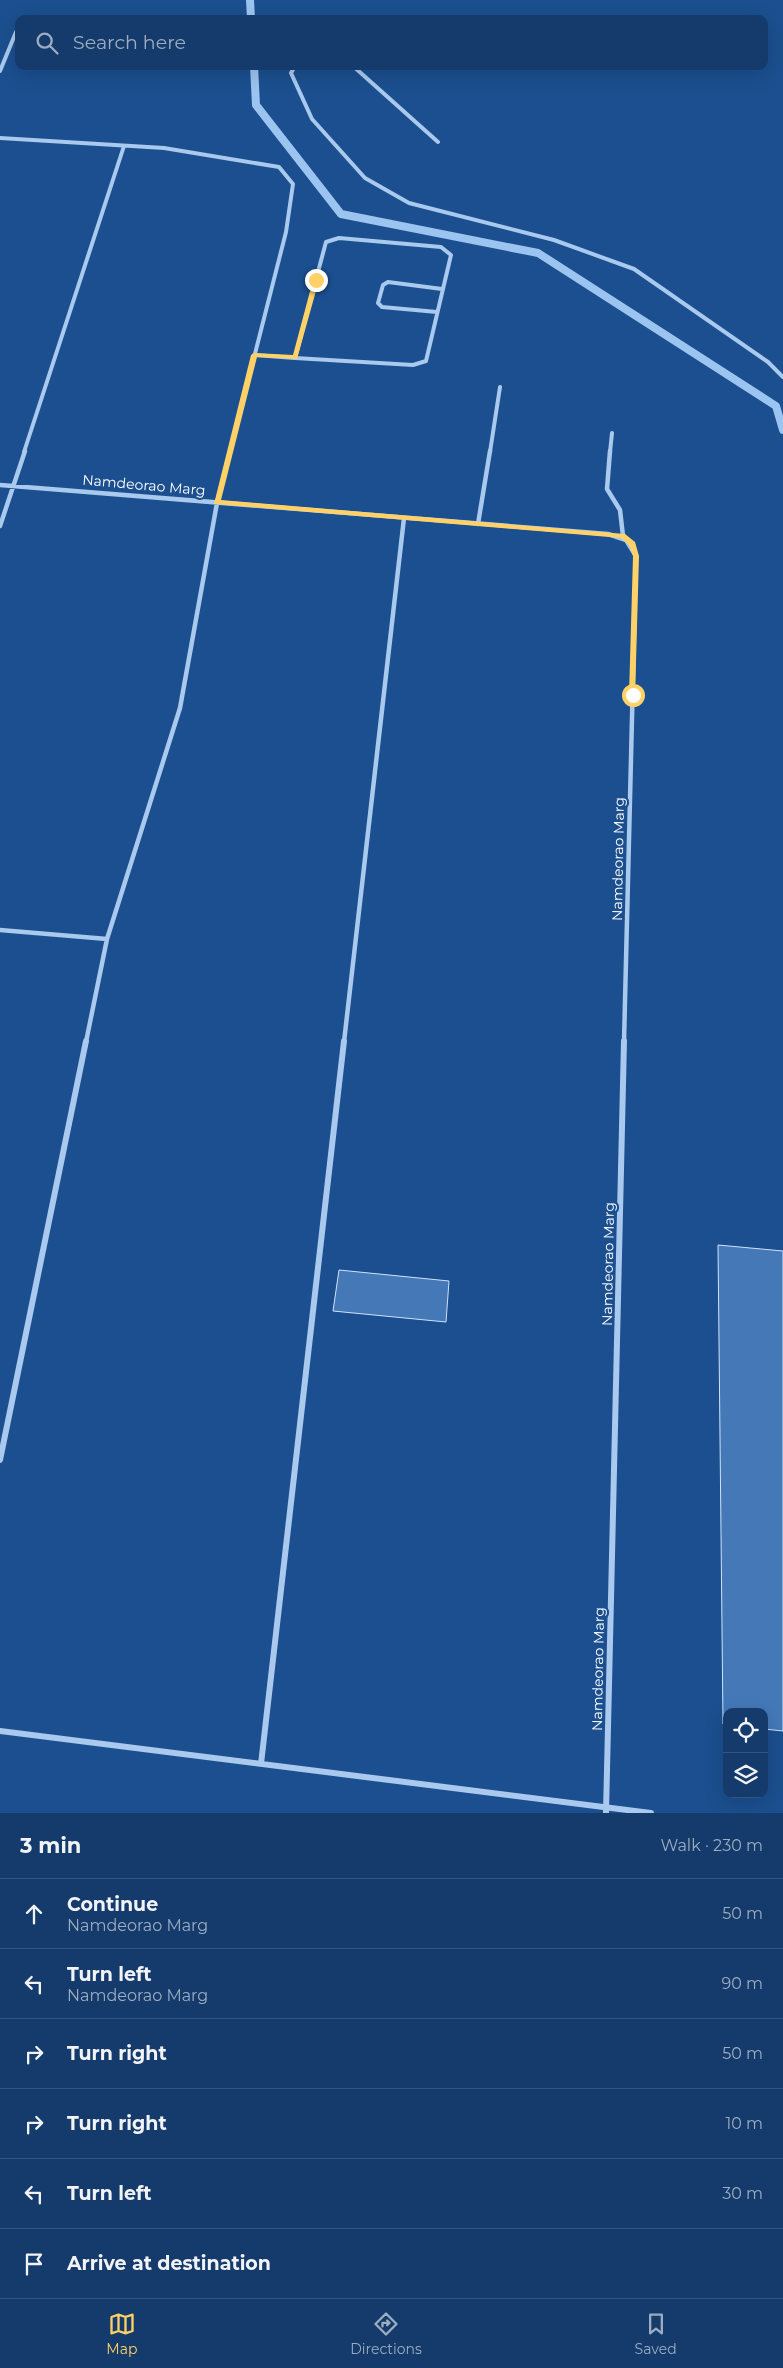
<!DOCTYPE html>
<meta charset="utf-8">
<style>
body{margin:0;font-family:Montserrat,sans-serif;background:#214673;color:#f1f3f6}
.controls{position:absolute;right:15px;bottom:15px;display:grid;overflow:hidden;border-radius:10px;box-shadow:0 5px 20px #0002}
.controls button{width:45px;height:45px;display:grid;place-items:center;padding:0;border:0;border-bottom:1px solid #33557e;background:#143b6b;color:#f1f3f6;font:25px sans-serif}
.stop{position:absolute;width:15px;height:15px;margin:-11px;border:4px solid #ffd166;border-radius:50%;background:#fff}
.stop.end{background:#ffd166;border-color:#fff;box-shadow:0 1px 5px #0008}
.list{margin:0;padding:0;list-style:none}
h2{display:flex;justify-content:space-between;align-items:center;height:65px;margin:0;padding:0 20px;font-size:21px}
h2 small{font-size:16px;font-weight:400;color:#9dadc1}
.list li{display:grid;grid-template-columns:32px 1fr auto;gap:15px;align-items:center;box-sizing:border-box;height:70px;padding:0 20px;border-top:1px solid #33557e}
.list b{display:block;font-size:19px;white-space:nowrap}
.list p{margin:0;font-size:16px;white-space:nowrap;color:#9dadc1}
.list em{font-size:16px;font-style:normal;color:#9dadc1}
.icon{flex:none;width:28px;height:28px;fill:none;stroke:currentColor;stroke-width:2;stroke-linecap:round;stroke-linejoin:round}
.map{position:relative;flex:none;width:783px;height:1813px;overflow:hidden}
.search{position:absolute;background:#143b6b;box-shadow:0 5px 20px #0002;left:15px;right:15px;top:15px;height:55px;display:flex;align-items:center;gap:12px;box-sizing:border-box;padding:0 18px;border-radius:10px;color:#9dadc1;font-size:19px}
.sheet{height:485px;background:#143b6b}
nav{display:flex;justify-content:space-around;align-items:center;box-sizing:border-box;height:70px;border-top:1px solid #33557e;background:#143b6b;font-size:14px;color:#9dadc1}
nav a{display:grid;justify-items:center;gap:2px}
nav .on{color:#ffd166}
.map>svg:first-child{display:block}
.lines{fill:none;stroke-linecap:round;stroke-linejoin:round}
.stream{stroke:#9cc4f0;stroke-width:8}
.building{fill:#4478b7;stroke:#cfe3fa}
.street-far2{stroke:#a9c9ee;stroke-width:4}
.street-far1{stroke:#a9c9ee;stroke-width:4.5}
.street{stroke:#a9c9ee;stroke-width:6}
.route{fill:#ffd166}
.labels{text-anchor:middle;stroke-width:4.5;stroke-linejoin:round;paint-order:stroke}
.street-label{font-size:14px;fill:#fff;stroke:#1b4f8f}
</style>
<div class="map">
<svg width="783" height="1813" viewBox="0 0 783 1813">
<rect width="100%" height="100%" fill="#1b4f8f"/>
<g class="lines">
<path class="stream" d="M250,0L251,19
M254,66L256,105L341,214L538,253L776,406L783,430"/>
</g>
<path class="building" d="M718,1245L783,1251V1731L764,1729V1712H727V1725L723,1724Z
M339,1270L449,1281L446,1322L333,1311Z"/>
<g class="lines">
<path class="street-far2" d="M295,66L291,73L312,119L365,178L409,203L554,240L634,269L768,362L783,377
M353,66L438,142
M0,71L16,32
M0,138L164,148L279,167L293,184L286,232L230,452
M339,238L441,247L451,255L426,361L413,365L295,358L326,242Z
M437,312L382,307L378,303L383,285L388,282L442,289
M254,355L295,358
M24,452L124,146
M490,452L500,387
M610,452L612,433"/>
<path class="street-far1" d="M610,451L607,489L620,510L623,536
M0,485L608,534L626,540L636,556L624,1042
M478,524L490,451
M0,526L25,451
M0,930L107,939
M86,1042L107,939L180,708L217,503L230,451
M344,1042L404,518"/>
<path class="street" d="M0,1460L86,1041
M0,1731L651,1813
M261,1764L344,1041
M606,1813L624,1041"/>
</g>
<path class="route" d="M316,278L319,280L297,359L257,357L221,500L625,534L635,542L639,556L635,697L629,695L633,556L629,545L621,538L214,504L251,355L254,353L293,355L313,280Z"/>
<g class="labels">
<g class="street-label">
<text transform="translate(144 485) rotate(5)" y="5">Namdeorao Marg</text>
<text transform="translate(618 859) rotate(-89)" y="5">Namdeorao Marg</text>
<text transform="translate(608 1264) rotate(-89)" y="5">Namdeorao Marg</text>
<text transform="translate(598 1669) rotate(-89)" y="5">Namdeorao Marg</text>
</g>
</g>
</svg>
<div class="controls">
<button><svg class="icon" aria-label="locate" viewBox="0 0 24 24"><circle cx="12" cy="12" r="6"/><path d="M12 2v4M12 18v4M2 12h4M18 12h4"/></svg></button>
<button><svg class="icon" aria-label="layers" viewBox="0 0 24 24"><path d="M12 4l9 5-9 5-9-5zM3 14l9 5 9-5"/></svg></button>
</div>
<div class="stop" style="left:633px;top:695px"></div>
<div class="stop end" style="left:316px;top:280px"></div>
<div class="search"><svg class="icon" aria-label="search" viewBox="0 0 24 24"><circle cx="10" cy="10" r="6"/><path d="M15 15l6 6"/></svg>Search here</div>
</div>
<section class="sheet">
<h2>3 min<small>Walk · 230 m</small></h2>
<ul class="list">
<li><svg class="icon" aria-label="ahead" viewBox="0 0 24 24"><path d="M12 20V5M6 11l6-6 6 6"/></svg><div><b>Continue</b><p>Namdeorao Marg</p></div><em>50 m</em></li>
<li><svg class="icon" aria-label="left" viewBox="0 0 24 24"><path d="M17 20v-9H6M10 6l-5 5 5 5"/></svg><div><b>Turn left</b><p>Namdeorao Marg</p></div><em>90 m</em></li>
<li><svg class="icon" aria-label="right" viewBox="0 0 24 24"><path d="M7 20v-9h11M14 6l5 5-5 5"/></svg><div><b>Turn right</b></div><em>50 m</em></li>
<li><svg class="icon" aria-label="right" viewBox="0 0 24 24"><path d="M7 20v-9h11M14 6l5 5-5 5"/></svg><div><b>Turn right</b></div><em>10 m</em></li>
<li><svg class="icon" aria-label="left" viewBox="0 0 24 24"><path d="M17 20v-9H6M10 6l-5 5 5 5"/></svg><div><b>Turn left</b></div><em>30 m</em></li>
<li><svg class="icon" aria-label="arrive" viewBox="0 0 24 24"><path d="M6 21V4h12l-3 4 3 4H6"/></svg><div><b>Arrive at destination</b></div></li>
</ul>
</section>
<nav>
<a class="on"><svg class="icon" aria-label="map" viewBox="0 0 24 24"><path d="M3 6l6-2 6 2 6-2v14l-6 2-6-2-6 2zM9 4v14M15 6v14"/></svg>Map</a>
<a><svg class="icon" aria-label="directions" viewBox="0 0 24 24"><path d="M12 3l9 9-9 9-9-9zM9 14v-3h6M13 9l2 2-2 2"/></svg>Directions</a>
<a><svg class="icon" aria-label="saved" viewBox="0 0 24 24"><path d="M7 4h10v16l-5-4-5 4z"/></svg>Saved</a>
</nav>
